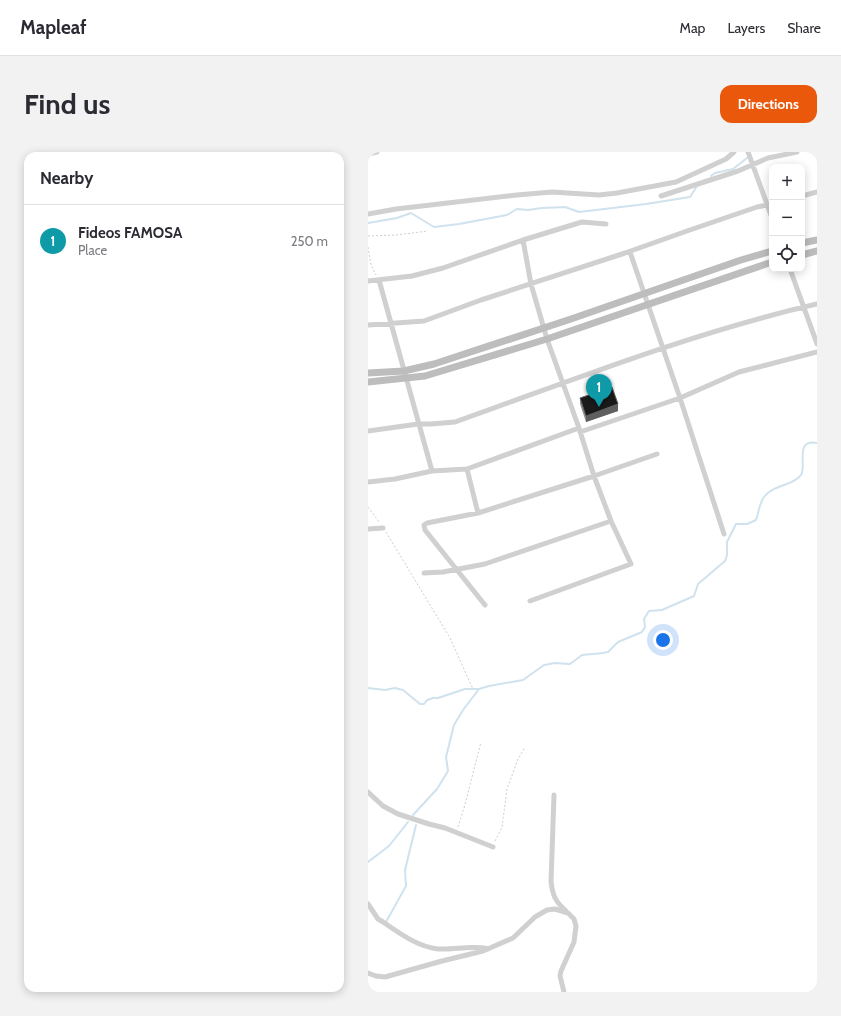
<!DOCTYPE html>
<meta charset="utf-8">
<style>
body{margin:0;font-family:Cabin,sans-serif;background:#f2f2f3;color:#2b2b33}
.controls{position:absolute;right:12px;top:12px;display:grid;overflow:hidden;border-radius:8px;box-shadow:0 2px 10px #0003}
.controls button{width:36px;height:36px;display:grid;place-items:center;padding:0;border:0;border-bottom:1px solid #e1e1e2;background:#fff;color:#2b2b33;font:20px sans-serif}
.you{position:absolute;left:295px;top:488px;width:14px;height:14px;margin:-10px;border:3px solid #fff;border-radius:50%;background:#1a73e8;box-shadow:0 0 0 6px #1a73e833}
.badge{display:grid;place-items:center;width:26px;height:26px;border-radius:50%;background:#ea580c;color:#fff;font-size:13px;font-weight:700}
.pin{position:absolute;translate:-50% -33px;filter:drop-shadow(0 1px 2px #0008)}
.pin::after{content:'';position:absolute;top:21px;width:14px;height:12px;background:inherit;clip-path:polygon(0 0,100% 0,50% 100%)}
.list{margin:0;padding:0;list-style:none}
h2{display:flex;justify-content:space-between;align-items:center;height:52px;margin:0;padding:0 16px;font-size:17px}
h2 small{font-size:13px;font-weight:400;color:#7c7c81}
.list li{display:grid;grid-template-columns:26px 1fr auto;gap:12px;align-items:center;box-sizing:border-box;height:72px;padding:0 16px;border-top:1px solid #e1e1e2}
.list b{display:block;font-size:15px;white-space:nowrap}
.list p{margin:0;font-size:13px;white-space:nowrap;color:#7c7c81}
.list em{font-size:13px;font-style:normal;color:#7c7c81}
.icon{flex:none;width:22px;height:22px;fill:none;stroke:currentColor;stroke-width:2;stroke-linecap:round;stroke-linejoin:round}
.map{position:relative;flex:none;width:449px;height:840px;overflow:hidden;border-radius:12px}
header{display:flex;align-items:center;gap:24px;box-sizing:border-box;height:56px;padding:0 20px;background:#fff;border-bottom:1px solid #e1e1e2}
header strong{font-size:19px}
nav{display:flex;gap:22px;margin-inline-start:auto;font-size:14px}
.intro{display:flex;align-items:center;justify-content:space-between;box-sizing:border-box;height:96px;padding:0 24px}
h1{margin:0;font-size:28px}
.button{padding:10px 18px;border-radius:12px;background:#ea580c;color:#fff;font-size:14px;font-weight:700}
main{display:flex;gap:24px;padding:0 24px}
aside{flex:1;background:#fff;border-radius:12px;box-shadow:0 2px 10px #0003}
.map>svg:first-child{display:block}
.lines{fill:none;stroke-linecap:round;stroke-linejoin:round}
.stream{stroke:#cfe2ee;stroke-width:2}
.path{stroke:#cdcdcd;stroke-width:1;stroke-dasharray:2 2;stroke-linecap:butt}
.minor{stroke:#d0d0d0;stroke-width:5}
.secondary{stroke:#bdbdbd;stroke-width:7}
.wall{fill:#8c8c8c}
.shaded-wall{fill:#5f5f5f}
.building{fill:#1a1a1a;stroke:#5f5f5f}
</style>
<header>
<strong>Mapleaf</strong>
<nav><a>Map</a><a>Layers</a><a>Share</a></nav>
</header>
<div class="intro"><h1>Find us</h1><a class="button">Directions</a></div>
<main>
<aside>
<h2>Nearby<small></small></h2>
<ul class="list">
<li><span class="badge" style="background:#0f9aa8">1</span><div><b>Fideos FAMOSA</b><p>Place</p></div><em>250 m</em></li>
</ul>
</aside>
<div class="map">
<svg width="449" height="840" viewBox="0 0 449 840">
<rect width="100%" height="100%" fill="#fff"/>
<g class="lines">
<path class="stream" d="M343,24L347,21L365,17L379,6
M0,71L29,66L43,61L66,75L91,72L139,63L149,57L160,58L174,56L197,55L211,60L278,52L322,45L329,34
M0,536L17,538L27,536L35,538L52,552H56L59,548L65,546H70L97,537H111L121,534L155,528L176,513L187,511L202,512L214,503L235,501L240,500L250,490L274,480L277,475L276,467L281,459L294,458L326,444L330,432L357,409L359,403V390L368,372H379L388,368C391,360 391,352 396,345C406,332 425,334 433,323C439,314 426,287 449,291
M45,663L69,637L80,619L78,605L86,573L95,558L111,537
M0,710L21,694L40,670
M18,770L38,734L37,718L48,673"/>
<path class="path" d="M0,84L28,83L60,79
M0,95L3,113L8,123
M0,355L12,371
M18,380L82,486L105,537
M90,675L96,656L113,590
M127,689L134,675L139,637L150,607L157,595"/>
<path class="minor" d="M380,0L404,66
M0,2L9,0
M293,44L370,19L400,6L429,0
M434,44L449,40
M0,62L28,57L149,43L184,40L231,43L249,41L308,30L358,7L366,0
M155,88L163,132L179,187L211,276L226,324L243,369L263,412L162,449
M262,100L312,246L356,382
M422,117L449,192
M11,128L64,319
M0,129L44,124L75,116L155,88L214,70L238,72
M0,173L56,169L113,148L257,101L319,79L389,55L404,52
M0,279L50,272H63L87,270C205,228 326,180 449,152
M212,280L312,246L371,220L449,200
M99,317L110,361L226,324L289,302
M0,330L27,327L64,319L99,317L211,276
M110,361L59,371L56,373L57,378L117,453
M0,377L15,376
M56,421L75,420L117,412L243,369
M0,640L15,654L30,662L61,672L77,676L125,695
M186,643L183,730C185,744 187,749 198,759
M0,752L10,767L15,770C31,781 50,795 70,797C87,798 104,793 120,797
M0,821L8,824L17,825L74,809L115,799L145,786L167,765L179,758L187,757L200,761L206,767L208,774L206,790L193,819L192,824L196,840"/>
<path class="secondary" d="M434,91L449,88
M434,103L449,99
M0,221L36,219L66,212L203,167L373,108L404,99
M0,230L57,224L179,187L404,110"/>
</g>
<path class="wall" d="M212,246L250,259L218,270L212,252Z"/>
<path class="shaded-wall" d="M250,252V259L218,270V264Z"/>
<path class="building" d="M244,235L250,252L218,264L212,246Z"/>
</svg>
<div class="controls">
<button>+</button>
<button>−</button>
<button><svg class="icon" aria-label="locate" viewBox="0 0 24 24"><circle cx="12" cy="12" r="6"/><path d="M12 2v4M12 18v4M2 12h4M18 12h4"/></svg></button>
</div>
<div class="you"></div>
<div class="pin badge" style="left:231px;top:255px;background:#0f9aa8">1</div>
</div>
</main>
